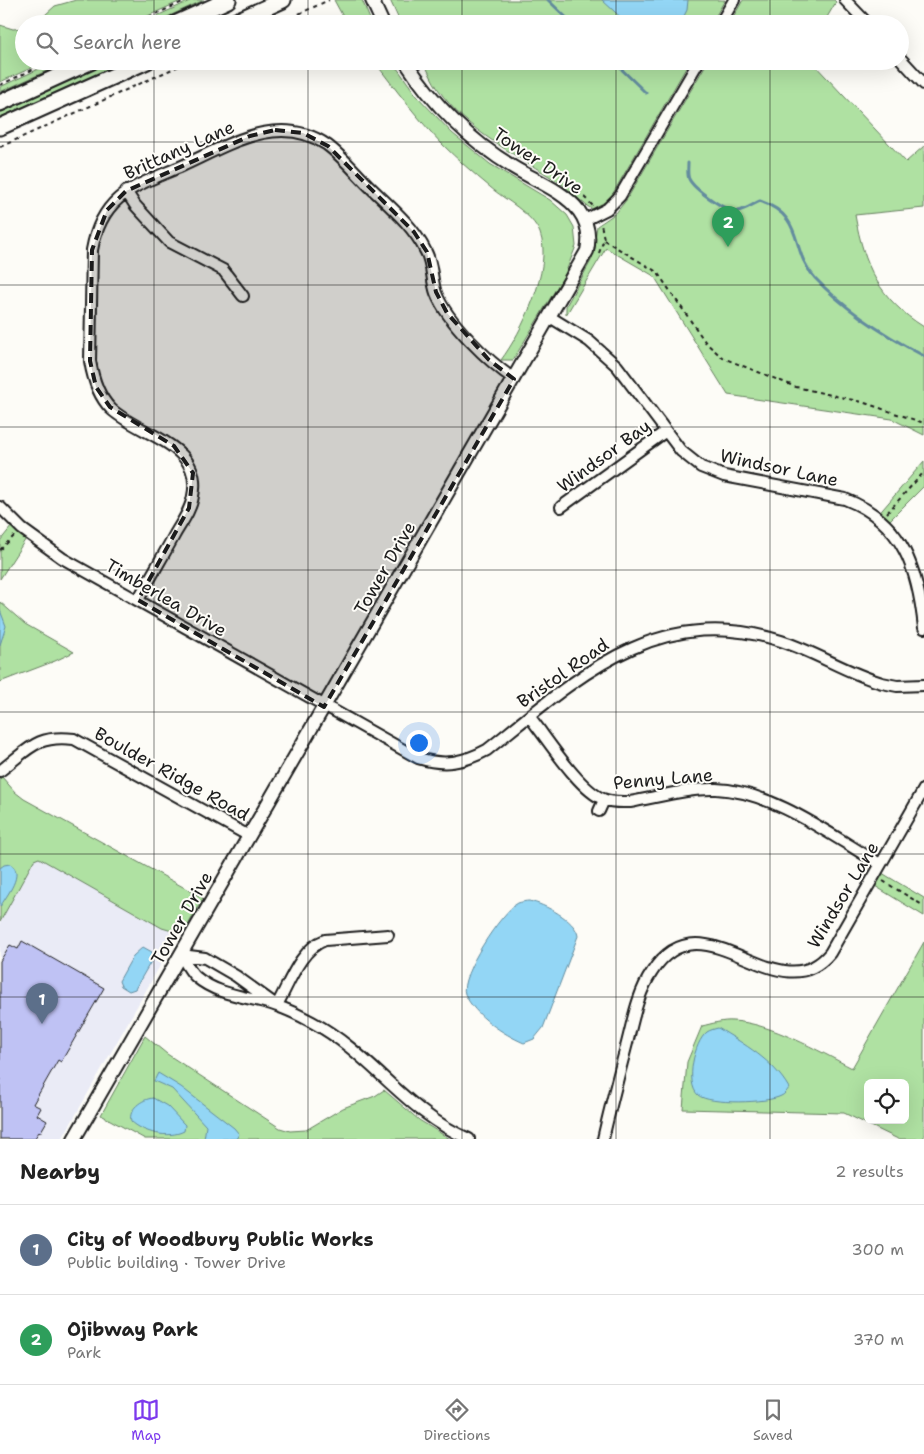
<!DOCTYPE html>
<meta charset="utf-8">
<style>
body{margin:0;font-family:"Shantell Sans",sans-serif;background:#f2f2f2;color:#222}
.controls{position:absolute;right:15px;bottom:15px;display:grid;overflow:hidden;border-radius:8px;box-shadow:0 5px 20px #0002}
.controls button{width:45px;height:45px;display:grid;place-items:center;padding:0;border:0;border-bottom:1px solid #e0e0e0;background:#fff;color:#222;font:25px sans-serif}
.you{position:absolute;left:418px;top:742px;width:18px;height:18px;margin:-12px;border:4px solid #fff;border-radius:50%;background:#1a73e8;box-shadow:0 0 0 8px #1a73e833}
.badge{display:grid;place-items:center;width:32px;height:32px;border-radius:50%;background:#7c3aed;color:#fff;font-size:16px;font-weight:700}
.pin{position:absolute;translate:-50% -41px;filter:drop-shadow(0 1px 2px #0008)}
.pin::after{content:'';position:absolute;top:26px;width:18px;height:15px;background:inherit;clip-path:polygon(0 0,100% 0,50% 100%)}
.list{margin:0;padding:0;list-style:none}
h2{display:flex;justify-content:space-between;align-items:center;height:65px;margin:0;padding:0 20px;font-size:21px}
h2 small{font-size:16px;font-weight:400;color:#767676}
.list li{display:grid;grid-template-columns:32px 1fr auto;gap:15px;align-items:center;box-sizing:border-box;height:90px;padding:0 20px;border-top:1px solid #e0e0e0}
.list b{display:block;font-size:19px;white-space:nowrap}
.list p{margin:0;font-size:16px;white-space:nowrap;color:#767676}
.list em{font-size:16px;font-style:normal;color:#767676}
.icon{flex:none;width:28px;height:28px;fill:none;stroke:currentColor;stroke-width:2;stroke-linecap:round;stroke-linejoin:round}
.map{position:relative;flex:none;width:924px;height:1139px;overflow:hidden}
.search{position:absolute;background:#fff;box-shadow:0 5px 20px #0002;left:15px;right:15px;top:15px;height:55px;display:flex;align-items:center;gap:12px;box-sizing:border-box;padding:0 18px;border-radius:28px;color:#767676;font-size:19px}
.sheet{height:245px;background:#fff}
nav{display:flex;justify-content:space-around;align-items:center;box-sizing:border-box;height:70px;border-top:1px solid #e0e0e0;background:#fff;font-size:14px;color:#767676}
nav a{display:grid;justify-items:center;gap:2px}
nav .on{color:#7c3aed}
.map>svg:first-child{display:block}
.built{fill:#eaebf6}
.green{fill:#afe1a2;stroke:#667e5f;fill-rule:evenodd}
.water{fill:#93d6f5;stroke:#638c9e}
.lines{fill:none;stroke-linecap:round;stroke-linejoin:round}
.stream{stroke:#638c9e;stroke-width:3}
.building{fill:#bfc2f4;stroke:#1c1c1c}
.minor-casing{stroke:#1c1c1c;stroke-width:14}
.tertiary-casing{stroke:#1c1c1c;stroke-width:16}
.secondary-casing{stroke:#1c1c1c;stroke-width:19}
.path{stroke:#1c1c1c;stroke-width:2;stroke-dasharray:4 4;stroke-linecap:butt}
.minor{stroke:#fdfcf7;stroke-width:10}
.tertiary{stroke:#fdfcf7;stroke-width:12}
.secondary{stroke:#fdfcf7;stroke-width:15}
.marked{fill:#1c1c1c;fill-opacity:0.2;stroke:#1c1c1c;stroke-width:4;stroke-dasharray:10 6;stroke-linejoin:round}
.grid{fill:none;stroke:#1c1c1c;stroke-width:1;stroke-opacity:0.55}
.labels{text-anchor:middle;stroke-width:4;stroke-linejoin:round;paint-order:stroke}
.street-label{font-size:18px;fill:#1c1c1c;stroke:#fdfcf7}
</style>
<div class="map">
<svg width="924" height="1139" viewBox="0 0 924 1139">
<rect width="100%" height="100%" fill="#fdfcf7"/>
<filter id="ink" filterUnits="userSpaceOnUse"><feTurbulence type="fractalNoise" baseFrequency=".02" numOctaves="2"/><feDisplacementMap in="SourceGraphic" scale="10" xChannelSelector="R" yChannelSelector="G"/><feConvolveMatrix kernelMatrix="1 2 1 2 8 2 1 2 1" color-interpolation-filters="sRGB"/></filter>
<g filter="url(#ink)">
<path class="built" d="M0,824L201,902L187,927L183,925L62,1139H0Z"/>
<path class="green" d="M76,0H183L130,24H35L55,6Z
M192,0H204L152,24H139Z
M334,0H362L372,24H347Z
M390,0H725L711,24H401Z
M743,0H834L836,2L823,24H729Z
M0,25L13,29L24,28V61H47L0,82Z
M56,61H69L0,92V87Z
M109,61H114L116,67L0,120V110Z
M374,61H392L417,96L452,133L490,164L550,200L567,215L574,227L576,246L565,274L513,360H501C522,332 553,268 540,233C532,213 505,200 490,187C473,173 457,159 442,144C417,118 396,90 374,61Z
M423,61H690L612,195L605,202L592,209C586,207 568,188 560,183C517,155 467,132 438,89C432,80 428,70 423,61Z
M708,61H811L906,162L924,146V208L855,215C864,266 879,299 924,327V435L892,419L728,395L654,276L606,248L566,315V306L592,259L597,226L616,213L627,199Z
M924,461V486L886,524L877,516Z
M15,522L29,534L0,579V541Z
M0,602L25,624L74,652L55,661L0,682Z
M2,777L15,792L24,799L203,898L187,927L183,925L172,931L162,928L39,858L34,860L0,922V779Z
M877,870L924,898V916L870,883Z
M924,942V1139H898L844,1113L683,1109L687,1062L702,1026C711,1024 723,1020 733,1021C770,1023 819,1051 852,1068ZM868,1083H905V1120H868Z
M145,1036L167,1054L280,1128L290,1131L306,1130L343,1108L375,1096L384,1090L419,1120L450,1139H145L101,1115Z"/>
<path class="water" d="M602,0H688L687,10L680,24H628Z
M0,610L6,626L0,645Z
M10,864C26,873 6,896 0,907V868L4,865Z
M529,901C544,904 576,920 578,936L543,1028L534,1039L524,1043C503,1034 475,1016 465,994C458,977 502,911 518,903C521,902 526,901 529,901Z
M143,947L152,952L153,958L135,989L129,991L121,986L119,981L133,956Z
M718,1028C744,1044 773,1060 789,1088C787,1091 784,1095 781,1096C768,1103 709,1105 698,1095C685,1083 694,1042 707,1032C710,1030 714,1029 718,1028Z
M158,1073L181,1087L234,1128L239,1134L236,1139H204L206,1126L172,1089L154,1081Z
M153,1098L167,1106L185,1125L184,1131C169,1139 143,1133 131,1121C128,1109 142,1099 153,1098Z"/>
<g class="lines">
<path class="stream" d="M548,0L573,24
M613,61L646,93
M688,163C688,168 687,175 689,179C694,189 727,213 738,211C745,210 753,204 760,201C806,217 789,250 815,278C846,311 884,335 924,356"/>
</g>
<path class="building" d="M22,941L104,988L61,1062L58,1060L33,1104L41,1108L37,1115L47,1121L40,1133L39,1132L34,1139H0V961L10,945L18,949Z"/>
<g class="lines">
<defs>
<path id="minor" d="M845,0L868,24
M720,24L734,0
M900,58L924,84
M126,191L135,205L169,242L223,270L243,296
M585,220L607,209L620,196L699,61
M550,317L589,341L617,366L681,451L701,467L724,476L845,499C904,522 918,570 924,628
M0,507L22,529L62,558L418,758C444,766 463,763 487,750C576,679 656,601 781,641C816,652 847,673 882,683L897,686L924,685
M561,507L666,431
M138,600C150,578 163,556 175,534C182,522 191,510 193,496C204,444 140,436 111,409C98,396 93,379 90,361L92,250C102,194 136,186 182,166C228,145 279,112 327,145C342,156 355,172 368,185C388,205 412,224 425,250C433,263 431,279 436,293C447,322 489,362 514,379
M529,716C546,737 579,790 603,799C612,803 621,802 630,802C658,797 688,788 716,789C773,791 832,836 880,864
M0,771C27,751 36,734 74,739L249,836
M599,811L604,800
M181,955C185,962 190,972 196,977C220,997 250,996 277,1006C289,1010 301,1016 312,1022C372,1054 405,1112 469,1139
M181,955L205,958L236,976L272,1002
M277,1005C289,984 300,949 325,940L388,935
M603,1139C610,1108 618,1078 626,1047C633,1021 637,994 652,972C703,892 778,1016 830,953L924,789"/>
<path id="tertiary" d="M372,0L383,24
M74,1139L587,251C590,237 588,223 579,211C564,191 534,180 513,167C469,140 433,104 405,61"/>
<path id="secondary" d="M175,24L228,0
M230,24L283,0
M0,103L92,61
M0,127L147,61"/>
</defs>
<use href="#minor" class="minor-casing"/>
<use href="#tertiary" class="tertiary-casing"/>
<use href="#secondary" class="secondary-casing"/>
<path class="path" d="M134,24L187,0
M277,24L329,0
M0,85L51,61
M0,147L190,61
M584,197L593,206
M604,240L657,272L706,343L723,358L796,387L862,402L924,423
M599,253L604,239L601,224
M887,513L924,472
M0,550L14,536
M883,881L924,906"/>
<use href="#minor" class="minor"/>
<use href="#tertiary" class="tertiary"/>
<use href="#secondary" class="secondary"/>
</g>
</g>
<path class="marked" d="M275,130L303,133L328,146L414,232L427,252L436,292L447,313L489,360L514,379L324,707L138,600L189,508L193,473L174,446L110,407L96,387L90,361L92,250L107,210L126,191L250,136Z"/>
<path class="grid" d="M154,0V24M308,0V24M462,0V24M616,0V24M770,0V24M154,61V1139M308,61V1139M462,61V1139M616,61V1139M770,61V1139M0,142H924M0,285H924M0,427H924M0,570H924M0,712H924M0,854H924M0,997H924"/>
<g class="labels">
<g class="street-label">
<text transform="translate(179 150) rotate(-24)" y="6">Brittany Lane</text>
<text transform="translate(538 161) rotate(34)" y="6">Tower Drive</text>
<text transform="translate(604 456) rotate(-36)" y="6">Windsor Bay</text>
<text transform="translate(779 468) rotate(12)" y="6">Windsor Lane</text>
<text transform="translate(385 568) rotate(-60)" y="6">Tower Drive</text>
<text transform="translate(166 598) rotate(30)" y="6">Timberlea Drive</text>
<text transform="translate(563 673) rotate(-35)" y="6">Bristol Road</text>
<text transform="translate(172 774) rotate(29)" y="6">Boulder Ridge Road</text>
<text transform="translate(663 779) rotate(-5)" y="6">Penny Lane</text>
<text transform="translate(843 895) rotate(-59)" y="6">Windsor Lane</text>
<text transform="translate(182 918) rotate(-60)" y="6">Tower Drive</text>
</g>
</g>
</svg>
<div class="controls">
<button><svg class="icon" aria-label="locate" viewBox="0 0 24 24"><circle cx="12" cy="12" r="6"/><path d="M12 2v4M12 18v4M2 12h4M18 12h4"/></svg></button>
</div>
<div class="you"></div>
<div class="pin badge" style="left:42px;top:1024px;background:#5c6f8a">1</div>
<div class="pin badge" style="left:728px;top:247px;background:#2e9e5b">2</div>
<div class="search"><svg class="icon" aria-label="search" viewBox="0 0 24 24"><circle cx="10" cy="10" r="6"/><path d="M15 15l6 6"/></svg>Search here</div>
</div>
<section class="sheet">
<h2>Nearby<small>2 results</small></h2>
<ul class="list">
<li><span class="badge" style="background:#5c6f8a">1</span><div><b>City of Woodbury Public Works</b><p>Public building · Tower Drive</p></div><em>300 m</em></li>
<li><span class="badge" style="background:#2e9e5b">2</span><div><b>Ojibway Park</b><p>Park</p></div><em>370 m</em></li>
</ul>
</section>
<nav>
<a class="on"><svg class="icon" aria-label="map" viewBox="0 0 24 24"><path d="M3 6l6-2 6 2 6-2v14l-6 2-6-2-6 2zM9 4v14M15 6v14"/></svg>Map</a>
<a><svg class="icon" aria-label="directions" viewBox="0 0 24 24"><path d="M12 3l9 9-9 9-9-9zM9 14v-3h6M13 9l2 2-2 2"/></svg>Directions</a>
<a><svg class="icon" aria-label="saved" viewBox="0 0 24 24"><path d="M7 4h10v16l-5-4-5 4z"/></svg>Saved</a>
</nav>
